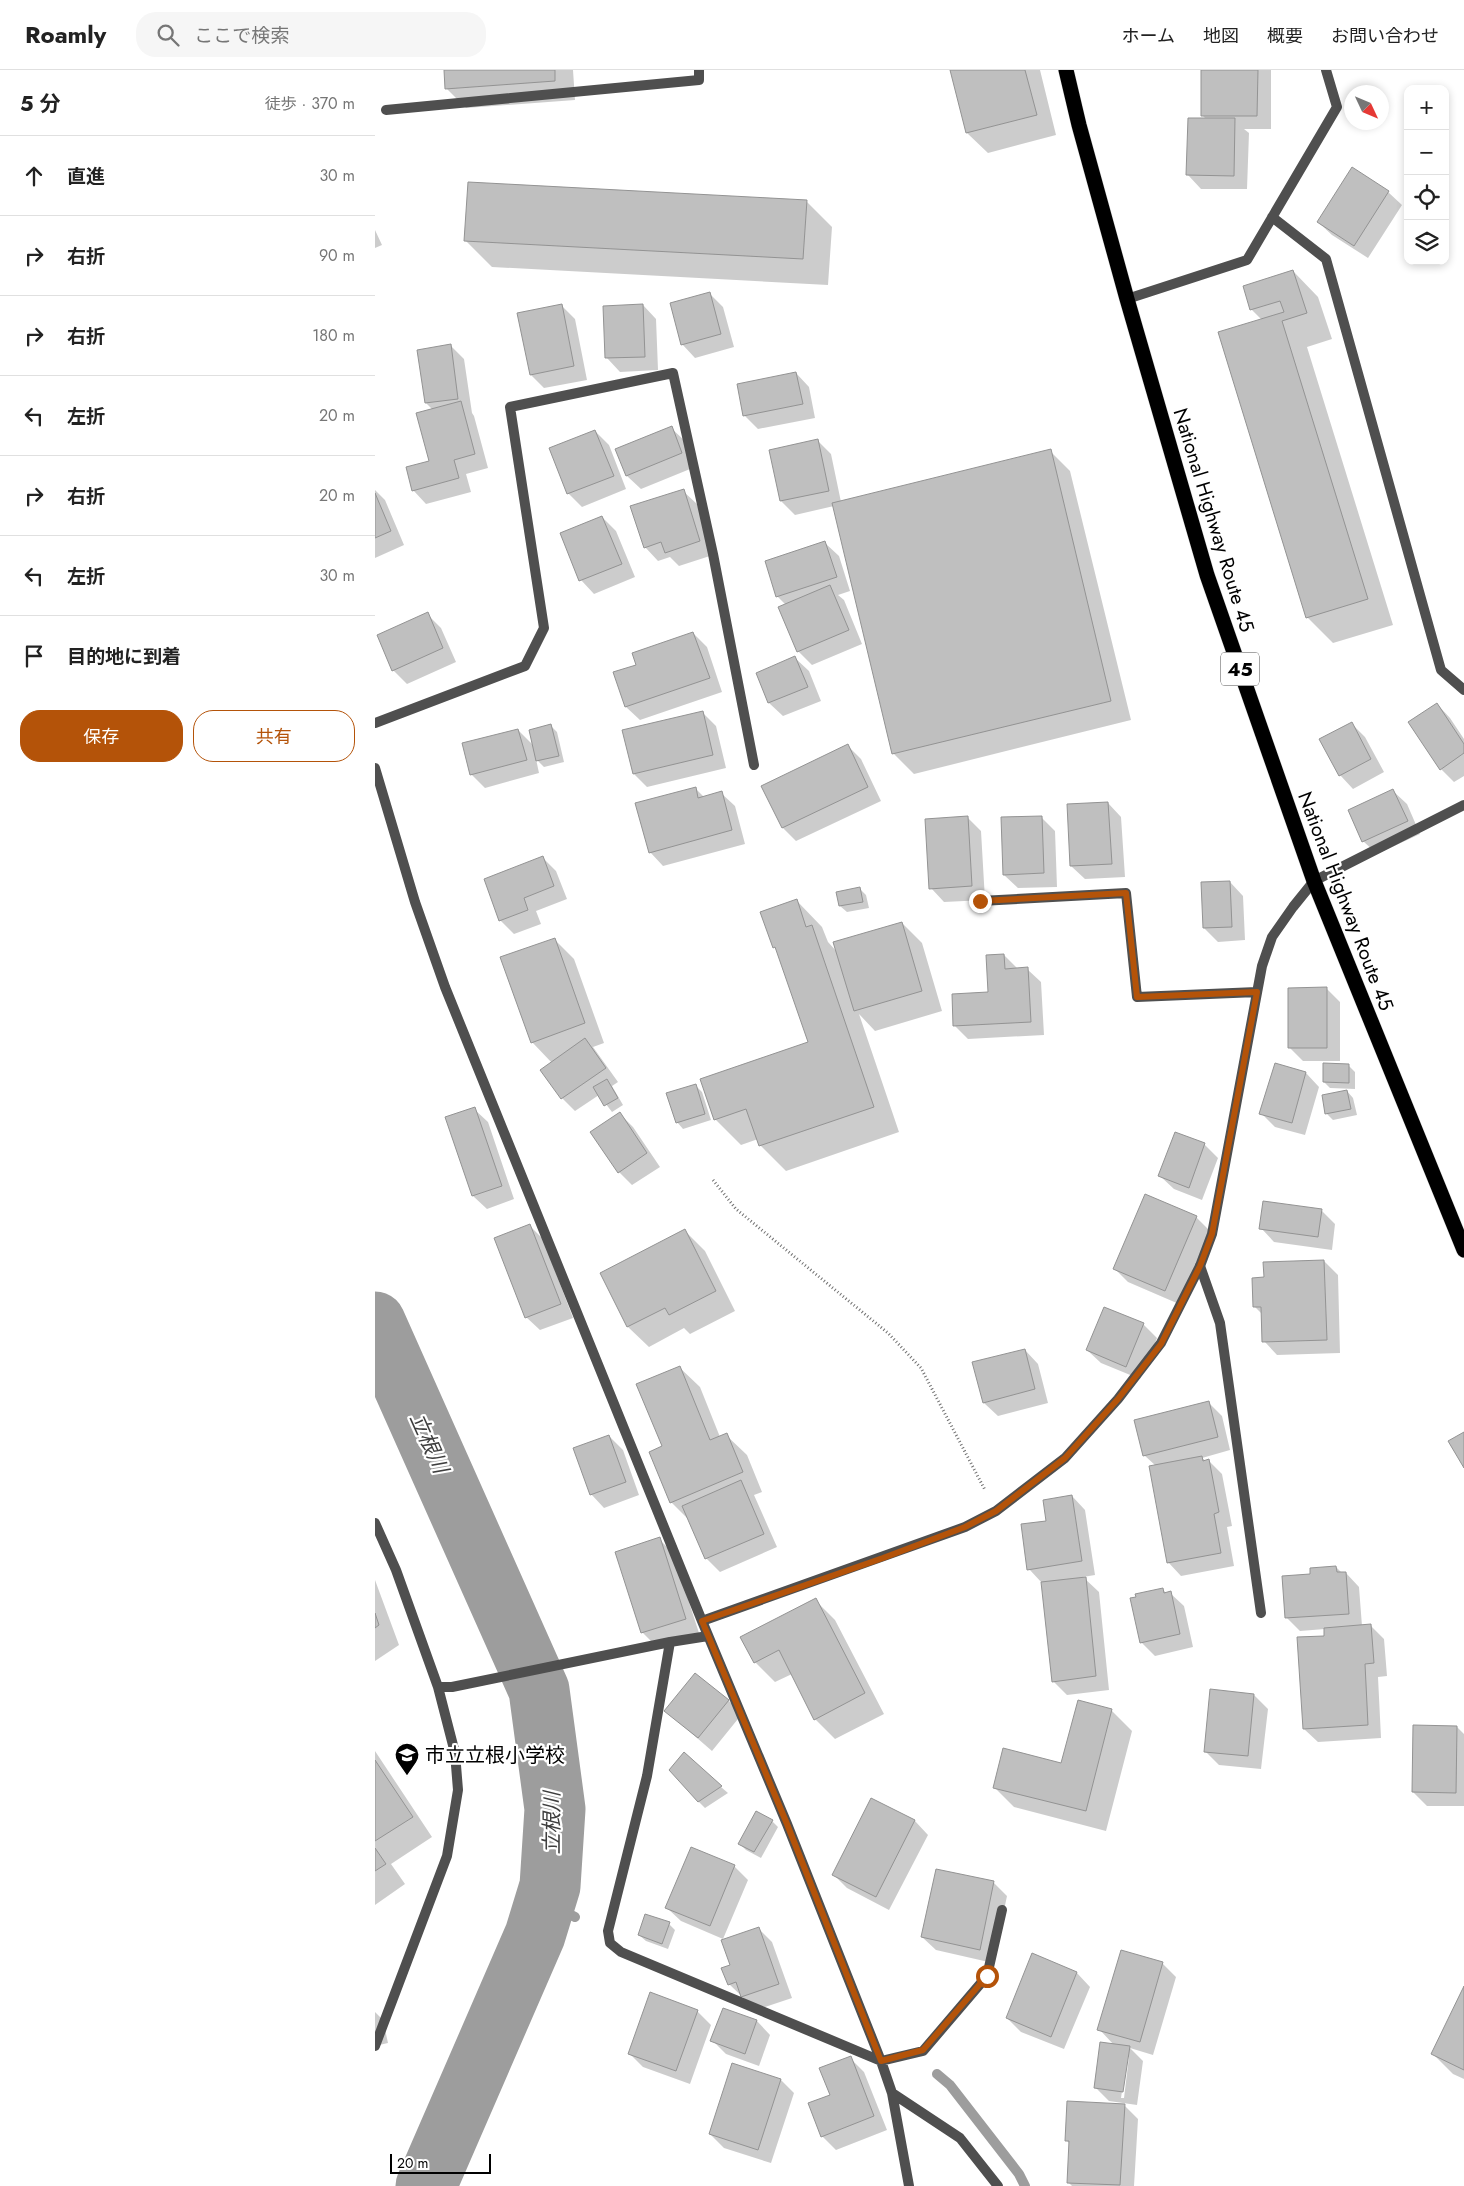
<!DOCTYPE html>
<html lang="ja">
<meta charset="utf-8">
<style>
body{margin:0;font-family:Jost,"Noto Sans JP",sans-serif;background:#f6f6f6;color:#222}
.controls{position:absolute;right:15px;top:15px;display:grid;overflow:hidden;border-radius:10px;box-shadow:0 2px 8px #0003}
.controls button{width:45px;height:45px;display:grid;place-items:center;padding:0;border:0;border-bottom:1px solid #e0e0e0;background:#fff;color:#222;font:25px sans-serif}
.compass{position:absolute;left:969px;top:15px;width:45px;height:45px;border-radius:50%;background:#fff;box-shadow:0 2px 8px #0003;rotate:134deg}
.scale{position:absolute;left:15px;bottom:12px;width:101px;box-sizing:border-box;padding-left:5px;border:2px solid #000;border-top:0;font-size:14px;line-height:18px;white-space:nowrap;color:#000;-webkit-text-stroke:4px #fff;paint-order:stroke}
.stop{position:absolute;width:15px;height:15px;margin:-11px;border:4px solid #b45309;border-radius:50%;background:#fff}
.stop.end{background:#b45309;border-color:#fff;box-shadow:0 1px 5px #0008}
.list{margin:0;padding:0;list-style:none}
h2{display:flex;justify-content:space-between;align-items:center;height:65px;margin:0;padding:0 20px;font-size:21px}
h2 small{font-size:16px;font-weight:400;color:#767676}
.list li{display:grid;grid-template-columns:32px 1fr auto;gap:15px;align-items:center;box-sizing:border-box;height:80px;padding:0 20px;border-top:1px solid #e0e0e0}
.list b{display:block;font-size:19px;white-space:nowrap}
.list em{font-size:16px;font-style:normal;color:#767676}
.actions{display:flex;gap:10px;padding:15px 20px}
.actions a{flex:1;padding:11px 0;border:1px solid #b45309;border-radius:20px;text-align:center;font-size:18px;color:#b45309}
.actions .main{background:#b45309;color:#fff}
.icon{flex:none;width:28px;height:28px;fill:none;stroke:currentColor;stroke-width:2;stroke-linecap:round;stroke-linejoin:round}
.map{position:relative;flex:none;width:1089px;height:2116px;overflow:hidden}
header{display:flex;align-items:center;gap:30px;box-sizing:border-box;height:70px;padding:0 25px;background:#fff;border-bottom:1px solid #e0e0e0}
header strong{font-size:24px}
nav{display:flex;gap:28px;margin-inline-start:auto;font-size:18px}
.search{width:350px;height:45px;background:#f6f6f6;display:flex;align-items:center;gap:12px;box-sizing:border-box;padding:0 18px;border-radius:20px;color:#767676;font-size:19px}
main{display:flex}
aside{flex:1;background:#fff}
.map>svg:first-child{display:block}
.shadow{fill:#0003;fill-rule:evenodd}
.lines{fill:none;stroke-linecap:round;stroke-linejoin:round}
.stream{stroke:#9d9d9d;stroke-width:10}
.river{stroke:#9d9d9d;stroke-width:61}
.building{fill:#bfbfbf;stroke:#939393}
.highway-casing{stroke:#dbdbdb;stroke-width:16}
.path{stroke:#717171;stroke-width:3;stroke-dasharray:1 2.5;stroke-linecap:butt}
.lane{stroke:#4f4f4f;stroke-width:10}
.street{stroke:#4f4f4f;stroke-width:10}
.highway{stroke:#000;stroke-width:15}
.route{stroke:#b45309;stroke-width:6}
.labels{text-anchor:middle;stroke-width:4.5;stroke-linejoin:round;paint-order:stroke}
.shield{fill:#fff;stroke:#4c4c4c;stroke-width:1}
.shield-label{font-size:19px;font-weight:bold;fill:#000}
.street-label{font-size:20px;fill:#000;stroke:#fff}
.poi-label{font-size:20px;fill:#000;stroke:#fff;text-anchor:start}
.water-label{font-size:21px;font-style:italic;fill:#3e3e3e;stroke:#fff}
</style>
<header>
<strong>Roamly</strong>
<div class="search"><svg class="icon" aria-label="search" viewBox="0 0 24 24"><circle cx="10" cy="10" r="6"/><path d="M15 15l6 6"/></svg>ここで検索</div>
<nav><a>ホーム</a><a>地図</a><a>概要</a><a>お問い合わせ</a></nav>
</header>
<main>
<aside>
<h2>5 分<small>徒歩 · 370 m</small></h2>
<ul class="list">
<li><svg class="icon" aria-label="ahead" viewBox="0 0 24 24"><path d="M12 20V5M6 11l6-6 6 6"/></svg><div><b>直進</b></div><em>30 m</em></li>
<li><svg class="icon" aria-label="right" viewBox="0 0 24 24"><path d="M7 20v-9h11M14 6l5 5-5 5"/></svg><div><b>右折</b></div><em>90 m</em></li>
<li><svg class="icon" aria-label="right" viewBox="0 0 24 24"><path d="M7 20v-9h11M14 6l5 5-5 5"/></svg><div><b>右折</b></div><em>180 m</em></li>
<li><svg class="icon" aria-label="left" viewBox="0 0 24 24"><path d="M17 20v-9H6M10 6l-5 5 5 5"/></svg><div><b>左折</b></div><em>20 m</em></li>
<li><svg class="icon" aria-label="right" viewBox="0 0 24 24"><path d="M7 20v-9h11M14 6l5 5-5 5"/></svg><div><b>右折</b></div><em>20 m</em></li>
<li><svg class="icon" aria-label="left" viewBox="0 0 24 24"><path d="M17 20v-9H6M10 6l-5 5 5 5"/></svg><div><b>左折</b></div><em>30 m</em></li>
<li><svg class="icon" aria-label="arrive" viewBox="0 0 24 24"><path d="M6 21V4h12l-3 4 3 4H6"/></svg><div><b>目的地に到着</b></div></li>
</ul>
<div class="actions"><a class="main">保存</a><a>共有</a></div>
</aside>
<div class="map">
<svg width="1089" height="2116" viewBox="0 0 1089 2116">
<rect width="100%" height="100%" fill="#fff"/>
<path class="shadow" d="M70,0H198L200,30L91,38L71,18Z
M576,0H665L681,65L613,83L592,63Z
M828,0H896V59H869L874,63L872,119H826L813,105L831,49L827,45Z
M1013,122L1027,135L993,188L957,165L943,152Z
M431,131L457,157L453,215L117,197L91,171Z
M0,160L7,175L0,178Z
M918,201L943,227L957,269L932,277L1018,555L958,573L932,547L887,250L877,240L869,217Z
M335,224L348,237L359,277L320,288L307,274Z
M186,235L200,249L212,310L169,318L156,305Z
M268,235L281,249L283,300L245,302L232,288Z
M76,276L89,289L97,343L99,346L113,398L91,404L96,422L51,434L38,420L56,391L58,340L51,333Z
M421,303L434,317L440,348L383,359L369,345Z
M296,358L310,371L320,397L266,419L252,406L242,380Z
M220,361L234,375L251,419L207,437L193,423Z
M443,371L456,384L466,432L675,381L695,401L756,650L539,704L519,684L459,436L420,445L406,431L396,381Z
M0,420L10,430L29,475L0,488Z
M308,421L322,434L338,485L304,496L295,487L283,491L270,477Z
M227,447L241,461L260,507L219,524L206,510Z
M450,473L464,486L475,521L463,525L469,530L487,574L437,595L423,581L411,535L402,526Z
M52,544L66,558L81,592L32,614L18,600Z
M318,563L332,577L347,622L265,650L251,637L262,595Z
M420,588L434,601L446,631L408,646L394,633L382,603Z
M1062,634L1075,648L1089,669V706L1079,712L1066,699Z
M327,642L341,656L351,698L272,717L259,704Z
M976,653L990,667L1009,702L978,719L965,705Z
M175,655L182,662L189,692L169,697L161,689L164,703L110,718L96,704L143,660L159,676Z
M472,675L486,689L506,731L421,771L408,758L388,716Z
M320,718L329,727L346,723L360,736L370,774L288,796L275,782Z
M1018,721L1032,734L1045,764L1002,784L988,771Z
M733,733L746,747L750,807L710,809L696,796Z
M592,747L606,761L610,830L569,832L556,818Z
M666,747L680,761L682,817L643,818L629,805Z
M168,788L181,801L192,829L161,841L166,854L139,864L125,850Z
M855,812L868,826L870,870L843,872L829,858Z
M484,818L491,825L494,838L472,842L465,836Z
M422,831L447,857L453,872L463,883L527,853L547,873L567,941L500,961L484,944L524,1062L411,1101L385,1075L383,1069L366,1075L340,1049L434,973L403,882L399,877Z
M179,869L199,889L229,973L218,977L243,1012L237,1016L248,1035L237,1042L224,1025L200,1041L187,1028L177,993L157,972Z
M629,885L643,899H652L666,912L669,965L593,969L580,956L614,923Z
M951,918L965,932V991H928L914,977Z
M901,994L931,1003L944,1017L930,1065L900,1057L886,1043Z
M973,995L980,1002V1019L955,1018L949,1012Z
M320,1015L327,1022L336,1050L308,1059L302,1052Z
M972,1021L978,1028L982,1045L958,1050L952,1044Z
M99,1039L113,1052L139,1129L112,1139L98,1126Z
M244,1043L258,1057L285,1097L257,1115L244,1102Z
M829,1074L843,1088L827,1130L799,1119L785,1106Z
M947,1141L960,1154L957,1180L899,1172L886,1158Z
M821,1147L835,1161L804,1234L753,1212L740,1199Z
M154,1155L168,1169L198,1248L165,1260L151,1247Z
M310,1161L330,1181L360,1241L315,1264L309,1258L274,1277L253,1257L226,1204Z
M949,1191L963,1205L965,1283L902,1285L889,1271L888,1245L880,1237L891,1209Z
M768,1254L782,1268L765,1309L726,1293L712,1280Z
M650,1280L663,1294L673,1333L623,1346L609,1333Z
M304,1297L325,1317L345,1367L351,1365L372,1385L387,1422L379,1425L402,1477L345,1502L331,1488L316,1452L296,1432L288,1377Z
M833,1332L847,1346L855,1380L827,1388L831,1391H834L847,1404L857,1456L852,1457L859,1496L806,1506L793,1492L781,1396L769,1385Z
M234,1366L248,1380L264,1425L229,1438L216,1424Z
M697,1426L710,1440L720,1505L708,1507L724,1522L734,1620L692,1625L678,1611L667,1513L654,1499L672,1452Z
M284,1469L298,1483L324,1563L281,1576L268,1563L242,1483Z
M961,1497L967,1503H971L984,1517L987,1556H996L1009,1569L1012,1606L1003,1607L1006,1668L943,1672L929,1659L950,1567V1559L925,1561L911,1547L936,1505Z
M0,1510L24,1575L0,1591Z
M787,1519L791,1523H795L809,1536L818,1577L780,1586L767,1573L756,1529Z
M440,1530L460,1550L509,1644L460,1669L440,1649L417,1604L400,1612L380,1592Z
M879,1625L893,1639L886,1699L844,1695L830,1681Z
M353,1630L367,1644L337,1681L291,1641Z
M736,1640L757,1661L731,1761L639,1737L619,1717L687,1694Z
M1082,1657L1089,1664V1736H1052L1038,1722Z
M0,1681L57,1767L16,1794L30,1814L0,1835Z
M309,1684L346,1717L353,1723L330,1738L323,1731Z
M497,1730L540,1751L553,1765L514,1840L472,1818L458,1804Z
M397,1751L403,1757L386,1788L371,1780L365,1774Z
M359,1796L373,1810L348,1869L306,1851L292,1838Z
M562,1801L619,1813L632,1826L618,1893L561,1880L547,1867Z
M294,1854L300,1860L293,1879L271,1871L264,1865Z
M383,1858L397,1872L417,1928L381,1940L354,1914L356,1896Z
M787,1893L801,1907L778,1985L755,1978L768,1991L762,2035L734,2031L720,2017L739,1975L724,1959ZM752,1987H754L749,2028H746Z
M702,1903L715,1917L689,1979L646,1962L632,1948Z
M1089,1919V2009L1078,2004L1058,1984Z
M322,1941L336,1955L315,2014L268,1997L254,1983Z
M0,1942L8,1950L13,1973L0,1976Z
M382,1951L395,1965L384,1996L351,1984L337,1970Z
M475,1988L489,2002L512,2060L461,2080L447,2066L456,2026Z
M406,2010L419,2023L396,2093L349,2078L335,2064Z
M749,2035L763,2049L759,2116H697L693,2112L695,2074L691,2070Z"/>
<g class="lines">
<path class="stream" d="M170,1832L200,1847
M562,2004L575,2015L644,2104L650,2116"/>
<path class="river" d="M0,1252L164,1620L180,1739L175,1816L160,1865L51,2116"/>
</g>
<path class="building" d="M69,0H180V11L70,19Z
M575,0H650L662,45L591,63Z
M826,0H883L882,46H826Z
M813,48H860L859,106L811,105Z
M977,97L1014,121L979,176L942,152Z
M93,112L432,130L428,189L89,171Z
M918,200L932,243L907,251L993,529L931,548L843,262L909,242L905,231L875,240L868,216Z
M335,222L346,264L306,275L295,233Z
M187,234L199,296L155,305L142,243Z
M268,234L270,287L230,288L228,236Z
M76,274L83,329L50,333L42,280Z
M421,302L428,334L368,346L362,314Z
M86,331L100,384L79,390L84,408L37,421L31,397L54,391L41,343Z
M297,356L307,383L251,406L240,379Z
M220,360L239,406L192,424L174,378Z
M443,369L454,421L405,431L394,380Z
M676,379L736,631L517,684L457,433Z
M309,419L325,471L290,483L286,472L269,478L255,436Z
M0,423L16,461L0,468Z
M227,446L247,494L204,511L185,463Z
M450,471L462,507L401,527L390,491Z
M455,515L474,560L422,582L403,537Z
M53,542L68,578L17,601L2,565Z
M318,562L335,608L250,637L238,602L261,595L257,583Z
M420,586L433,617L393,633L381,603Z
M1062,633L1089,674V683L1065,700L1033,652Z
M328,641L338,685L258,704L247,660Z
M977,652L996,689L964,706L944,669Z
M176,654L184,686L161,691L154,660Z
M143,659L152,690L95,705L87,673Z
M473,674L493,717L407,758L386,716Z
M321,717L323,728L347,721L357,760L274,783L260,733Z
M1018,719L1033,751L987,772L973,740Z
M733,732L737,794L695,796L692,734Z
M593,746L597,816L554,819L550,749Z
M667,746L669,803L628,805L626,747Z
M168,786L179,816L149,828L153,840L124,851L109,809Z
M855,811L857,857L828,858L826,812Z
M485,817L488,832L464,836L461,822Z
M422,829L431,857L437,855L499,1037L384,1076L371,1039L339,1050L325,1009L433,972L400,877L398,878L385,842Z
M527,852L547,921L479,941L458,872Z
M180,868L210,953L156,973L125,887Z
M629,884L630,899L653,897L656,952L578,956L577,924L613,922L611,885Z
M952,917V978H913V918Z
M210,968L231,998L186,1029L165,1000Z
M900,993L931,1002L917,1053L884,1044Z
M948,993L974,994V1013L948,1012Z
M232,1009L243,1028L229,1036L218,1017Z
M321,1014L330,1044L301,1053L291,1023Z
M972,1020L976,1039L950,1044L947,1025Z
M100,1037L127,1116L97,1126L70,1047Z
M245,1042L272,1083L243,1103L215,1062Z
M800,1062L830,1073L814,1118L783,1106Z
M770,1124L822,1146L790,1221L738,1199Z
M888,1131L947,1139L943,1167L884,1159Z
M155,1154L186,1234L150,1248L119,1168Z
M310,1159L341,1221L294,1245L290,1238L252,1257L225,1203Z
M949,1190L952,1270L887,1272L886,1237H878L877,1208L889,1207L888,1192Z
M729,1237L769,1253L751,1297L711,1280Z
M650,1279L660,1319L608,1333L597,1292Z
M305,1296L335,1370L352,1363L368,1402L295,1433L274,1382L287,1376L261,1314Z
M834,1331L843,1367L768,1386L759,1350Z
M1089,1362V1398L1073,1371Z
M234,1365L251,1412L215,1425L198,1378Z
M827,1386L828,1391L834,1389L844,1442L839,1444L846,1483L792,1493L774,1396Z
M366,1410L389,1464L330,1489L307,1436Z
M697,1425L707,1491L652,1500L646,1454L671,1451L668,1430Z
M285,1467L311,1549L266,1563L240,1482Z
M961,1496L962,1502H971L974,1544L910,1548L907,1506L935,1504V1498Z
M711,1507L721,1606L677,1612L666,1512Z
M788,1518L789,1523L796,1521L805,1564L765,1573L755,1528L761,1527L760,1524Z
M441,1528L490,1623L439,1650L404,1580L379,1593L365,1567Z
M0,1543L4,1555L0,1558Z
M996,1554L999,1593L990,1594L993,1655L928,1659L922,1567L949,1566V1558Z
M320,1603L354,1630L323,1668L289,1641Z
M835,1619L879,1624L873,1686L829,1682Z
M703,1630L737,1639L711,1741L618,1718L628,1678L686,1693Z
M1038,1655L1082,1656L1081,1723L1037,1722Z
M309,1682L347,1716L323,1732L294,1700Z
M0,1690L38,1747L0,1771Z
M496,1728L540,1750L501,1827L457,1805Z
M381,1741L398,1750L379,1782L363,1774Z
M316,1777L360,1795L335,1856L290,1838Z
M0,1778L11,1794L0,1801Z
M561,1799L619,1811L605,1880L546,1867Z
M270,1844L295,1852L287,1874L263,1865Z
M384,1857L404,1914L366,1927L361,1912L353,1915L346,1898L355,1895L346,1870Z
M746,1880L788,1892L765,1972L722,1960Z
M657,1883L702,1902L676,1967L631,1948Z
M1089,1916V2000L1056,1984Z
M275,1922L323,1940L301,2001L253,1984Z
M348,1938L382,1950L370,1984L335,1971Z
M725,1972L755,1976L748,2022L719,2018Z
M476,1986L499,2046L446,2067L433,2033L455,2025L444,1998Z
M357,1993L406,2009L383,2080L334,2064Z
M692,2031L750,2034L745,2115L692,2113L694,2071H690Z"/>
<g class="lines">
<defs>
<path id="highway" d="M691,0L704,55L752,229L832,505L939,811L1089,1180"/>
</defs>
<use href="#highway" class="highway-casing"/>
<path class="path" d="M338,1110L361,1139L513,1263L546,1298L610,1420"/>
<path class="lane" d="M897,147L951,189L1066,600L1089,620
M752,229L872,190L962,37L951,0
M825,1196L845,1253L886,1543"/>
<path class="street" d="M11,40L324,10V0
M0,653L150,596L169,558L135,337L298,303L338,484L379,695
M0,698L40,832L70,917L327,1551L412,1754L506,1991L517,2023L534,2116
M605,831L751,823L762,927L882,922
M0,1453L21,1500L63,1617L80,1683L83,1720L72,1786L0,1976
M327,1551L590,1457L621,1441L690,1388L743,1329L786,1273L825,1196L837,1164L887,896L897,867L918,837L939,811L1089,735
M295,1572L272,1706L233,1861L235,1873L246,1882L506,1991L548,1981L612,1906L627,1840
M63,1617H77L295,1572L333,1566
M517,2023L585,2068L623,2116"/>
<use href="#highway" class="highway"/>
</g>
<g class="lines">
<path class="route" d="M605,831L751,823L762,927L882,922L837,1164L825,1196L786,1274L743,1329L690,1388L621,1441L590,1457L508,1488L327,1551L412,1754L506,1991L548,1980L612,1906"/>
</g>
<defs>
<symbol id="school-pin" viewBox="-11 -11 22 30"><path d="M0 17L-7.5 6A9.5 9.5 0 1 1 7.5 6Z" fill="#000" stroke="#fff"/><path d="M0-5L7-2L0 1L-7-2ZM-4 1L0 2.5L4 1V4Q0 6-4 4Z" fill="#fff"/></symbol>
</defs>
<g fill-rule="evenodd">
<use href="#school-pin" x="18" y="1671" width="28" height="38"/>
</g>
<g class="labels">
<rect class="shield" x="846" y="582.5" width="38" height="33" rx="4"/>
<g class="shield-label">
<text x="865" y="606">45</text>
</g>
<g class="street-label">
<text transform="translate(839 450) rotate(73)" y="7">National Highway Route 45</text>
<text transform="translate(971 831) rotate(69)" y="7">National Highway Route 45</text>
</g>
<g class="poi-label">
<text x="50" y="1692">市立立根小学校</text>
</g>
<g class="water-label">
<text transform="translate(54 1373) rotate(66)" y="7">立根川</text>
<text transform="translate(177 1753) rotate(-90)" y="7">立根川</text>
</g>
</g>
</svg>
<div class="controls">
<button>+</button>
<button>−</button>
<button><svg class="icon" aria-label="locate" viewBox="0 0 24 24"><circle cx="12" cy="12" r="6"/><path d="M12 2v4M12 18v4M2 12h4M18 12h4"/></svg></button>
<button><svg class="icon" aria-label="layers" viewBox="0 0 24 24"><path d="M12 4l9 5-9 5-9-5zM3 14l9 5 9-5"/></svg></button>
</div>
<svg class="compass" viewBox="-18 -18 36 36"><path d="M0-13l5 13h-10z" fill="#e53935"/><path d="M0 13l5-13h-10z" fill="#767676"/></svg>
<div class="scale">20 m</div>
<div class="stop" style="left:612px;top:1906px"></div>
<div class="stop end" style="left:605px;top:831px"></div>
</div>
</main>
